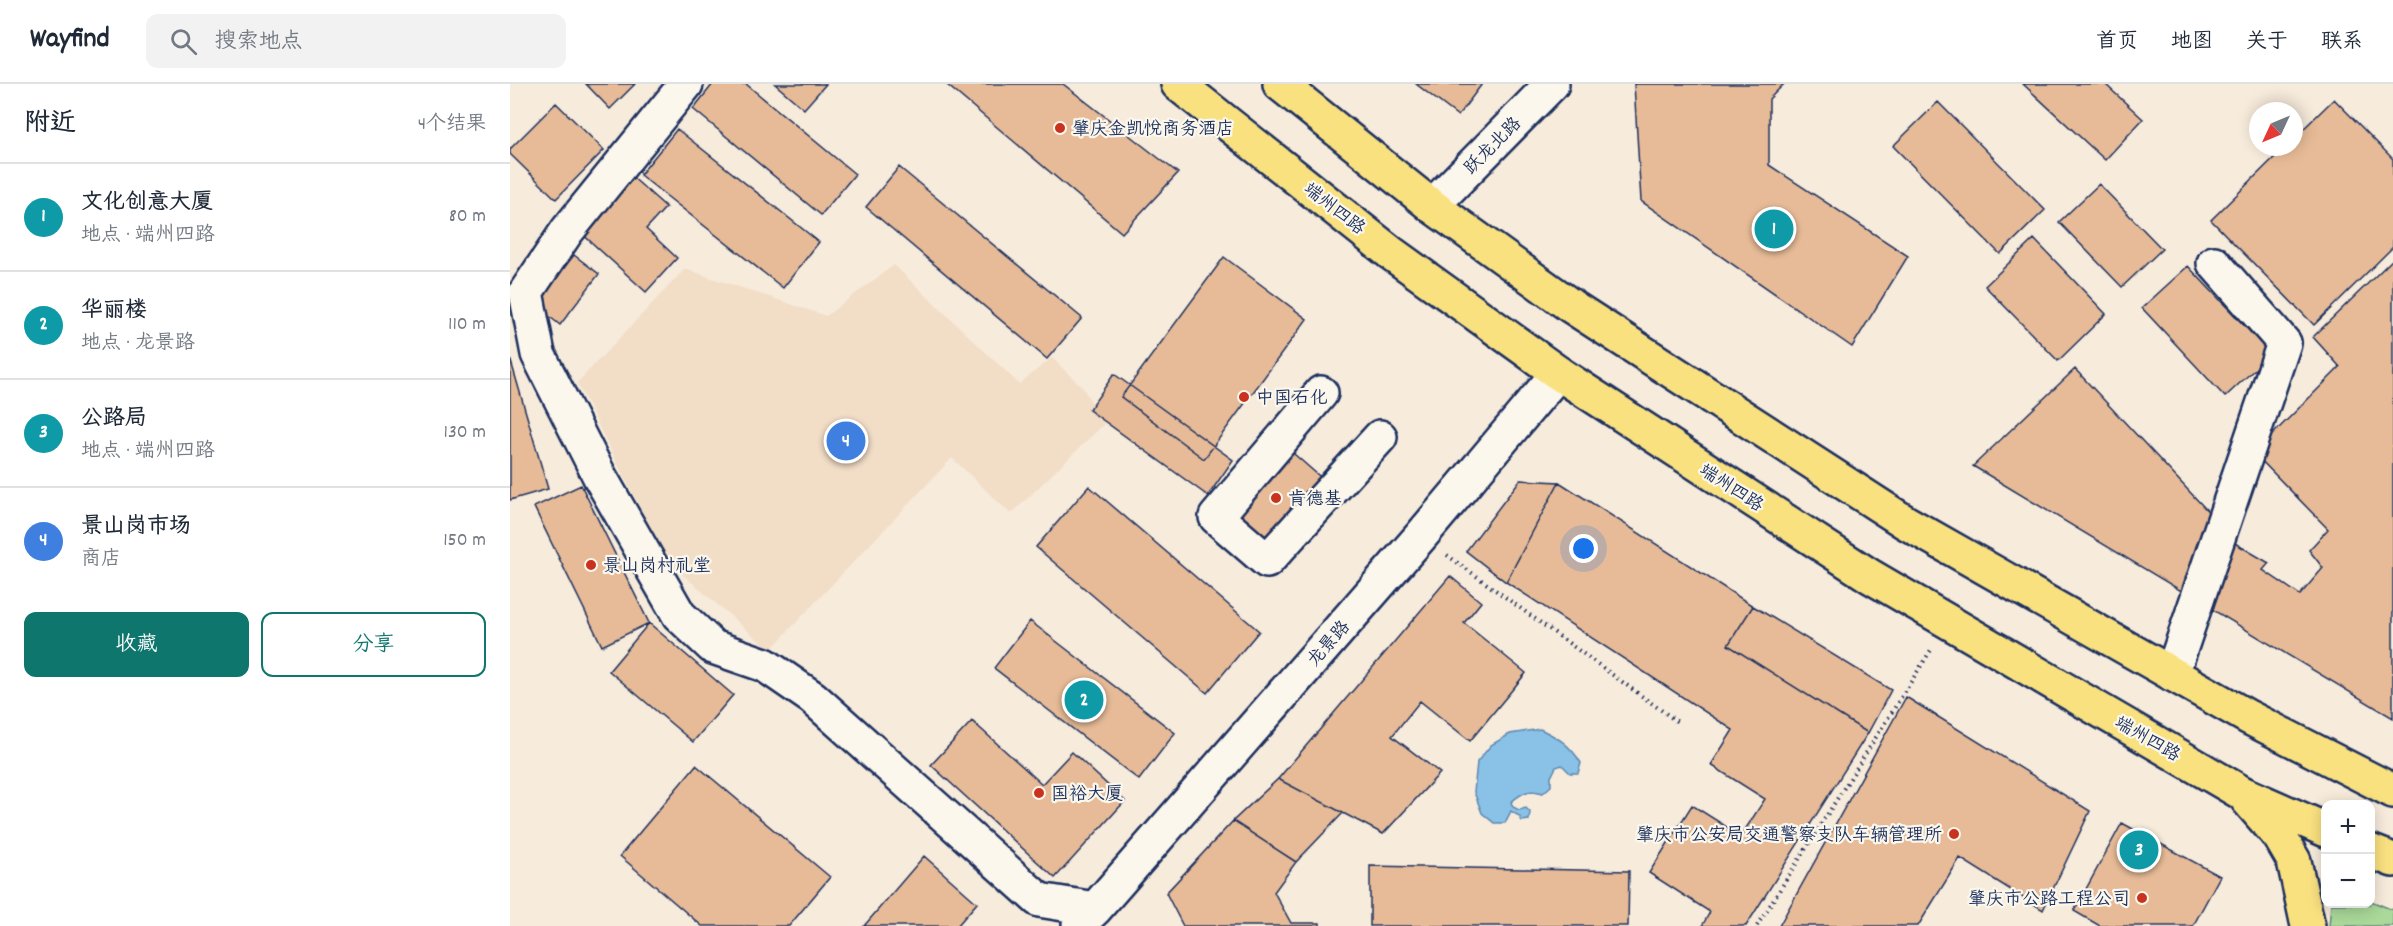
<!DOCTYPE html>
<html lang="zh">
<meta charset="utf-8">
<style>
body{margin:0;font-family:Dekko,"LXGW WenKai TC",sans-serif;background:#f2f2f3;color:#1f2937}
.controls{position:absolute;right:18px;bottom:18px;display:grid;overflow:hidden;border-radius:12px;box-shadow:0 3px 15px #0003}
.controls button{width:54px;height:54px;display:grid;place-items:center;padding:0;border:0;border-bottom:2px solid #e0e1e3;background:#fff;color:#1f2937;font:30px sans-serif}
.compass{position:absolute;left:1739px;top:18px;width:54px;height:54px;border-radius:50%;background:#fff;box-shadow:0 3px 15px #0003;rotate:226deg}
.you{position:absolute;left:1074px;top:465px;width:21px;height:21px;margin:-15px;border:4px solid #fff;border-radius:50%;background:#1a73e8;box-shadow:0 0 0 9px #1a73e833}
.badge{display:grid;place-items:center;width:39px;height:39px;border-radius:50%;background:#0f766e;color:#fff;font-size:20px;font-weight:700}
.pin{position:absolute;translate:-50% -50%;border:3px solid #fff;box-shadow:0 2px 6px #0006}
.list{margin:0;padding:0;list-style:none}
h2{display:flex;justify-content:space-between;align-items:center;height:78px;margin:0;padding:0 24px;font-size:26px}
h2 small{font-size:20px;font-weight:400;color:#747a83}
.list li{display:grid;grid-template-columns:39px 1fr auto;gap:18px;align-items:center;box-sizing:border-box;height:108px;padding:0 24px;border-top:2px solid #e0e1e3}
.list b{display:block;font-size:22px;white-space:nowrap}
.list p{margin:0;font-size:20px;white-space:nowrap;color:#747a83}
.list em{font-size:20px;font-style:normal;color:#747a83}
.actions{display:flex;gap:12px;padding:18px 24px}
.actions a{flex:1;padding:14px 0;border:2px solid #0f766e;border-radius:12px;text-align:center;font-size:21px;color:#0f766e}
.actions .main{background:#0f766e;color:#fff}
.icon{flex:none;width:33px;height:33px;fill:none;stroke:currentColor;stroke-width:2;stroke-linecap:round;stroke-linejoin:round}
.map{position:relative;flex:none;width:1883px;height:842px;overflow:hidden}
header{display:flex;align-items:center;gap:36px;box-sizing:border-box;height:84px;padding:0 30px;background:#fff;border-bottom:2px solid #e0e1e3}
header strong{font-size:28px}
nav{display:flex;gap:33px;margin-inline-start:auto;font-size:21px}
.search{width:420px;height:54px;background:#f2f2f3;display:flex;align-items:center;gap:15px;box-sizing:border-box;padding:0 21px;border-radius:12px;color:#747a83;font-size:22px}
main{display:flex}
aside{flex:1;background:#fff}
.map>svg:first-child{display:block}
.built{fill:#f2ddc7}
.green{fill:#aad999;stroke:#62847c;stroke-width:1.5}
.water{fill:#89c1e7;stroke:#5d87b0;stroke-width:1.5}
.building{fill:#e7bb97;stroke:#1b2f5e;stroke-width:1.5}
.lines{fill:none;stroke-linecap:round;stroke-linejoin:round}
.minor-casing{stroke:#1b2f5e;stroke-width:38}
.major-casing{stroke:#1b2f5e;stroke-width:38}
.path{stroke:#1b2f5e;stroke-width:4;stroke-dasharray:1.5 4.5;stroke-linecap:butt}
.minor{stroke:#fbf7ec;stroke-width:33}
.major{stroke:#fae180;stroke-width:33}
.poi-dot{fill:#c8321e;stroke:#fbf7ec;stroke-width:2}
.labels{text-anchor:middle;stroke-width:4.5;stroke-linejoin:round;paint-order:stroke}
.poi-label{font-size:18px;fill:#1b2f5e;stroke:#fbf7ec;text-anchor:start}
.street-label{font-size:18px;fill:#1b2f5e;stroke:#fbf7ec}
</style>
<header>
<strong>Wayfind</strong>
<div class="search"><svg class="icon" aria-label="search" viewBox="0 0 24 24"><circle cx="10" cy="10" r="6"/><path d="M15 15l6 6"/></svg>搜索地点</div>
<nav><a>首页</a><a>地图</a><a>关于</a><a>联系</a></nav>
</header>
<main>
<aside>
<h2>附近<small>4个结果</small></h2>
<ul class="list">
<li><span class="badge" style="background:#0f9aa8">1</span><div><b>文化创意大厦</b><p>地点 · 端州四路</p></div><em>80 m</em></li>
<li><span class="badge" style="background:#0f9aa8">2</span><div><b>华丽楼</b><p>地点 · 龙景路</p></div><em>110 m</em></li>
<li><span class="badge" style="background:#0f9aa8">3</span><div><b>公路局</b><p>地点 · 端州四路</p></div><em>130 m</em></li>
<li><span class="badge" style="background:#3f7fe0">4</span><div><b>景山岗市场</b><p>商店</p></div><em>150 m</em></li>
</ul>
<div class="actions"><a class="main">收藏</a><a>分享</a></div>
</aside>
<div class="map">
<svg width="1883" height="842" viewBox="0 0 1883 842">
<rect width="100%" height="100%" fill="#f7ebdb"/>
<filter id="ink" filterUnits="userSpaceOnUse"><feTurbulence type="fractalNoise" baseFrequency=".0167" numOctaves="2"/><feDisplacementMap in="SourceGraphic" scale="12" xChannelSelector="R" yChannelSelector="G"/><feConvolveMatrix kernelMatrix="1 2 1 2 8 2 1 2 1" color-interpolation-filters="sRGB"/></filter>
<g filter="url(#ink)">
<path class="built" d="M384,181L509,300L542,274L573,304L594,340L501,430L442,374L260,566L156,476L67,299L175,185L316,232Z"/>
<path class="green" d="M1861,817L1883,826V842H1819L1821,820H1860Z"/>
<path class="water" d="M1030,645C1049,654 1060,661 1071,679L1068,689H1060L1052,681L1046,683L1041,693V702L1033,709C1019,705 1013,708 1001,718L1003,723L1009,726L1016,724L1020,728L1019,736L1012,737L1009,732L1001,727L995,739H984L972,729L964,708L967,678L981,661L1000,650Z"/>
<path class="building" d="M76,0H125L100,25Z
M203,0H236L345,90L311,131L183,25Z
M265,0H316L294,25Z
M436,0H553L668,89L612,149Z
M906,0H972L948,32Z
M1124,0H1274L1259,15V81L1398,172L1342,263L1131,117Z
M1513,0H1595L1633,35L1595,76Z
M1824,15L1883,75V163L1804,241L1701,136L1775,63H1784V54Z
M1428,18L1535,126L1490,170L1383,62Z
M46,19L94,66L46,115L0,70V65Z
M167,45L309,158L273,204L130,91Z
M389,83L572,234L537,275L356,123Z
M120,91L156,123L136,145L167,174L136,208L69,147Z
M1589,100L1652,165L1612,203L1549,138Z
M1524,155L1596,230L1548,277L1475,202Z
M64,171L89,190L50,241L25,221Z
M714,173L797,235L694,375L611,313Z
M1883,175V634L1463,382L1565,285L1706,436L1699,444L1759,479L1753,486L1790,511L1813,484L1799,466L1818,445L1744,369L1830,283L1803,253Z
M1678,182L1761,270L1715,313L1632,224Z
M0,274L38,405L0,416Z
M604,290L723,376L698,412L579,326Z
M776,363L816,398L756,465L717,430Z
M1010,396L1049,398L996,498L956,467Z
M1049,398L1243,522L1218,561L1358,649L1236,842H1192L1200,828L1139,789L1182,721L1231,752L1255,715L1201,681L1223,646L996,498Z
M71,401L139,539L92,562L24,423Z
M579,402L749,547L697,609L526,463Z
M940,492L971,518L954,539L1016,589L960,657L910,617L882,652L930,689L873,750L768,695Z
M1243,522L1381,606L1358,649L1218,561Z
M520,537L665,649L629,696L484,584Z
M139,539L223,611L183,658L99,587Z
M1396,613L1580,727L1533,826L1450,774L1408,842H1269Z
M462,637L532,700L562,668L615,717L545,794L421,681Z
M186,681L320,793L279,842H192L110,772Z
M768,695L833,729L786,778L723,737Z
M723,737L786,778L764,808L781,839H810V842H673L656,809Z
M1612,739L1710,792L1683,842H1590L1564,827Z
M414,772L467,819L447,842H354Z
M860,782L1119,787L1118,842H860Z"/>
<g class="lines">
<defs>
<path id="minor" d="M176,0L57,147L16,208L28,270L90,393L169,531L203,563L255,581L303,614L529,816L585,825
M922,122L1042,0
M811,309L706,433L757,477L870,353
M1662,590L1774,259L1704,179
M569,840L585,825L911,452L1048,289"/>
<path id="major" d="M668,0L881,169L1048,289L1360,492L1732,709L1816,746
M770,0L922,122L1061,222L1395,438L1738,633L1883,707
M1737,715L1770,753L1784,777L1798,842
M1860,767L1883,776"/>
</defs>
<use href="#minor" class="minor-casing"/>
<use href="#major" class="major-casing"/>
<path class="path" d="M937,471L1169,639
M1247,842L1421,566"/>
<use href="#minor" class="minor"/>
<use href="#major" class="major"/>
</g>
</g>
<g class="poi-dot">
<circle cx="550" cy="44" r="6"/>
<circle cx="734" cy="313" r="6"/>
<circle cx="766" cy="414" r="6"/>
<circle cx="81" cy="481" r="6"/>
<circle cx="529" cy="709" r="6"/>
<circle cx="1444" cy="750" r="6"/>
<circle cx="1632" cy="814" r="6"/>
</g>
<g class="labels">
<g class="poi-label">
<text x="562" y="50">肇庆金凯悦商务酒店</text>
<text x="746" y="319">中国石化</text>
<text x="778" y="420">肯德基</text>
<text x="93" y="487">景山岗村礼堂</text>
<text x="541" y="715">国裕大厦</text>
<text x="1432" y="756" text-anchor="end">肇庆市公安局交通警察支队车辆管理所</text>
<text x="1620" y="820" text-anchor="end">肇庆市公路工程公司</text>
</g>
<g class="street-label">
<text transform="translate(982 61) rotate(-45)" y="6">跃龙北路</text>
<text transform="translate(825 124) rotate(38)" y="6">端州四路</text>
<text transform="translate(1222 403) rotate(33)" y="6">端州四路</text>
<text transform="translate(818 559) rotate(-49)" y="6">龙景路</text>
<text transform="translate(1638 654) rotate(30)" y="6">端州四路</text>
</g>
</g>
</svg>
<div class="controls">
<button>+</button>
<button>−</button>
</div>
<svg class="compass" viewBox="-18 -18 36 36"><path d="M0-13l5 13h-10z" fill="#e53935"/><path d="M0 13l5-13h-10z" fill="#747a83"/></svg>
<div class="you"></div>
<div class="pin badge" style="left:1264px;top:145px;background:#0f9aa8">1</div>
<div class="pin badge" style="left:574px;top:616px;background:#0f9aa8">2</div>
<div class="pin badge" style="left:1629px;top:766px;background:#0f9aa8">3</div>
<div class="pin badge" style="left:336px;top:357px;background:#3f7fe0">4</div>
</div>
</main>
